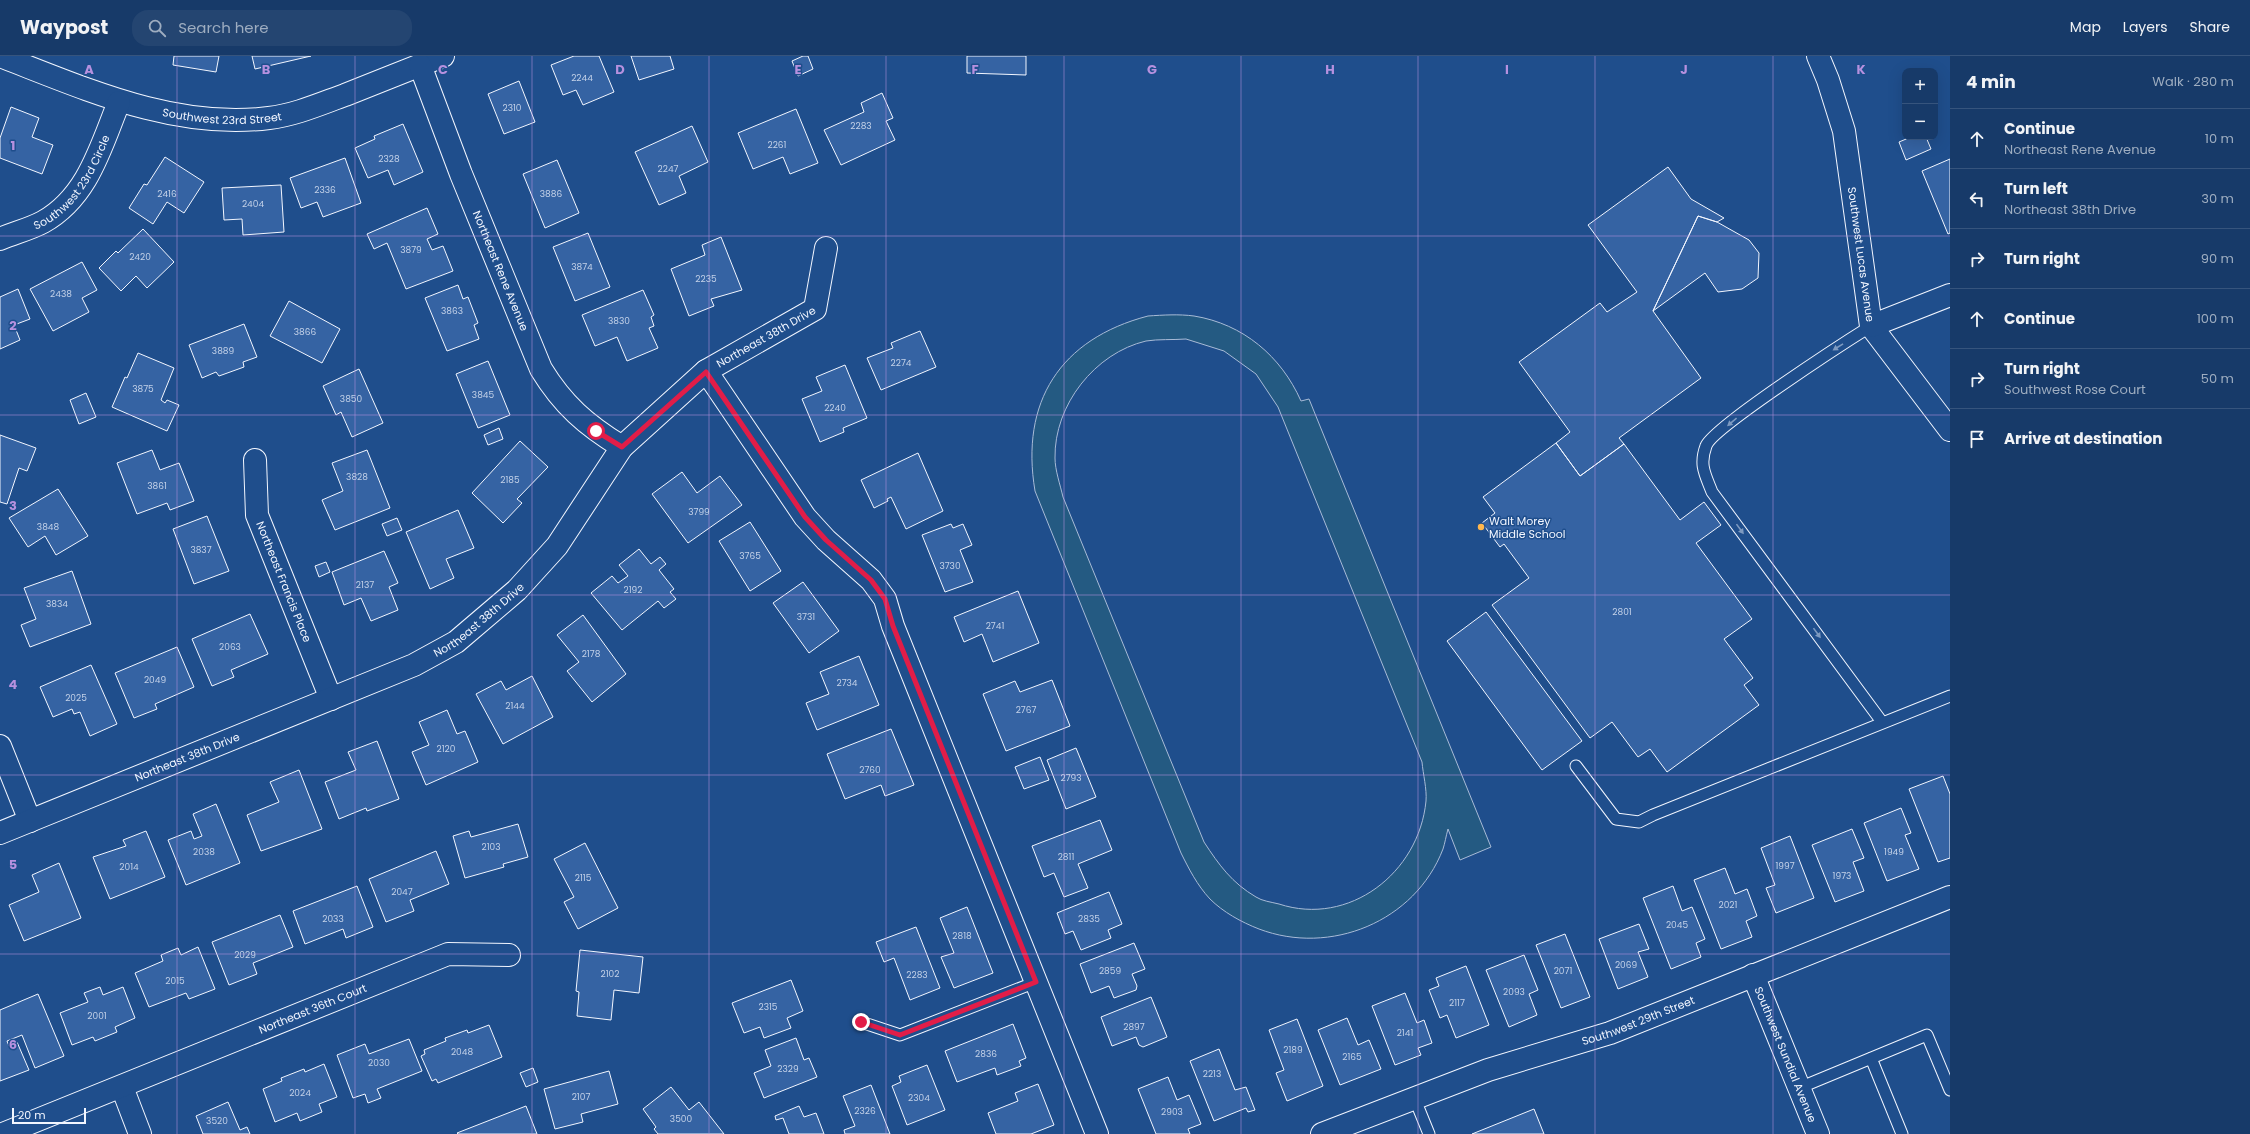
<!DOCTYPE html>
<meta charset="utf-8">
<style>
body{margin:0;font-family:Poppins,sans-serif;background:#244571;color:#f1f3f6}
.controls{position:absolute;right:12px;top:12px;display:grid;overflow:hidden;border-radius:8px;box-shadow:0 4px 16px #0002}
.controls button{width:36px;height:36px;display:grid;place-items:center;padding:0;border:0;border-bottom:1px solid #36547d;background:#173a69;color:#f1f3f6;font:20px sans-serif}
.scale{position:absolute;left:12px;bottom:10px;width:74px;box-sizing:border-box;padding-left:4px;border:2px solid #f2f6ff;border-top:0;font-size:11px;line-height:14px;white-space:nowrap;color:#f2f6ff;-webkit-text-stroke:3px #1f4e8c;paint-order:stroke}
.stop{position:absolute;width:12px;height:12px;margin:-9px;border:3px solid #e11d48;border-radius:50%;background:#fff}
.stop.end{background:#e11d48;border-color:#fff;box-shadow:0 1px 4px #0008}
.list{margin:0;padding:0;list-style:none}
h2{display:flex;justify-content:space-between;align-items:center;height:52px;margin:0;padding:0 16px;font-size:17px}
h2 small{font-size:13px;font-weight:400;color:#9eadc0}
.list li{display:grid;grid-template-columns:26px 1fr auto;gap:12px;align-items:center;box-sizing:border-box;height:60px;padding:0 16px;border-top:1px solid #36547d}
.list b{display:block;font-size:15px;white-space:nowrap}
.list p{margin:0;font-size:13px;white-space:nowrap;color:#9eadc0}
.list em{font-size:13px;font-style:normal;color:#9eadc0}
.icon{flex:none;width:22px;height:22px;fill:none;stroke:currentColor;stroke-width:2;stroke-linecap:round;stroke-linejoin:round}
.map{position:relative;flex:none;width:1950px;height:1078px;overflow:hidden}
header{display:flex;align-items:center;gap:24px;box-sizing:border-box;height:56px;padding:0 20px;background:#173a69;border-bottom:1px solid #36547d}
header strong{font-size:19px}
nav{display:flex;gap:22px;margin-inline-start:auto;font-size:14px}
.search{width:280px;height:36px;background:#244571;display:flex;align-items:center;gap:10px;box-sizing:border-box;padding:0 14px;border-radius:16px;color:#9eadc0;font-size:15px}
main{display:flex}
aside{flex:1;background:#173a69}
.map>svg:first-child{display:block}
.green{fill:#245a82;stroke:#a8bbd7;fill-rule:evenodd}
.building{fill:#3563a3;stroke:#f2f6ff}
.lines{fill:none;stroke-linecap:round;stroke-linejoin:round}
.lane-casing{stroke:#f2f6ff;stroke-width:13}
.street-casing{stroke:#f2f6ff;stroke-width:24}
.lane{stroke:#1f4e8c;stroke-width:11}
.street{stroke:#1f4e8c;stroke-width:22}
.oneway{fill:#7e9ac0}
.route{stroke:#e11d48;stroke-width:5}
.grid{fill:none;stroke:#b691df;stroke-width:1;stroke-opacity:0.55}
.poi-dot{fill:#ffb74d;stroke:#1f4e8c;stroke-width:1.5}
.labels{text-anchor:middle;stroke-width:3;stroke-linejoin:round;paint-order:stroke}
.number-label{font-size:9px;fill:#c3d1e8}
.street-label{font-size:11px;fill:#f2f6ff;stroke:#1f4e8c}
.poi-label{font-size:11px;fill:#f2f6ff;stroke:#1f4e8c;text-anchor:start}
.grid-label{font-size:13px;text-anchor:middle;font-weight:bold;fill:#b691df;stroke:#1f4e8c;stroke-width:3;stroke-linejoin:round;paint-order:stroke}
</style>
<header>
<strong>Waypost</strong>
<div class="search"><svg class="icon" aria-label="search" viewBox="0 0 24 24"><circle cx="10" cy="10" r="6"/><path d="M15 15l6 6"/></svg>Search here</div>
<nav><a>Map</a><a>Layers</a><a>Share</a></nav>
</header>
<main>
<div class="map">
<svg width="1950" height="1078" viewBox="0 0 1950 1078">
<rect width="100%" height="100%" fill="#1f4e8c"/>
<path class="green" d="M1148,260C1163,259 1179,258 1194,260C1243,268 1281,300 1301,345L1309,343L1491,791L1460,804L1448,773C1446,780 1445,787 1443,793C1415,866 1330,900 1259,873C1241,866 1223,856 1210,843C1197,829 1189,813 1181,797L1035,435C1020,346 1060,283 1148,260ZM1186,283L1224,295L1256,318L1278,351L1422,706C1423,718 1427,733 1426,745C1419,817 1349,871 1279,848C1271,846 1262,845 1256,841C1232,827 1219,809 1204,786L1063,441C1060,428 1055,414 1055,402C1054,349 1095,297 1146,285C1158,283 1173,284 1186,283Z"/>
<path class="building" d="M174,0H219L216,16L173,9Z
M252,0H311L255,13Z
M574,0H599L614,36L583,49L576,34L563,39L551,9Z
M631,0H670L674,13L639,24Z
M803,0H808L813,13L798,20L792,5Z
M967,0H1026V19L967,17Z
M519,25L535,66L504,78L488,38Z
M882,37L893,62L886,65L895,84L841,109L824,74L864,56L861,47Z
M11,51L39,62L32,81L53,89L42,118L0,102V82Z
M796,53L818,107L790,118L783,101L753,113L738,77Z
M403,68L423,116L394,129L388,114L368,122L355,92L375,83L374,80Z
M692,70L708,106L679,120L686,137L659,149L635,96Z
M1911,81H1926L1931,93L1906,104L1899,86Z
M165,101L204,126L184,157L167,146L153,168L129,152L144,128L147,129Z
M345,102L361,147L323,161L317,146L301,152L290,122Z
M1950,103V177L1948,178L1922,115Z
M557,104L579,157L545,172L523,118Z
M1668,111L1691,143L1724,162L1717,166L1698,160L1653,255L1701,322L1619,382L1624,388L1580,420L1556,387L1570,376L1519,306L1600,247L1607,256L1637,236L1588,169Z
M281,129L284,176L243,179L242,163L224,164L222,132Z
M427,152L438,178L427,183L432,194L443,190L453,215L406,233L387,187L374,193L367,178Z
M1698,160L1717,166L1749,184L1759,197L1758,222L1742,233L1718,236L1705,217L1653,255Z
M143,173L174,206L147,232L136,220L121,235L99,212L116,195L118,197Z
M588,177L610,231L575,245L553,191Z
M721,181L742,234L711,243L714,250L689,260L671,213L705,199L702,189Z
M82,206L97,234L82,242L89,256L53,275L30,233Z
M458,229L463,243L468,241L478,267L474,269L479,283L447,295L425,242Z
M18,233L30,263L14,269L20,284L0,293V241Z
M643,234L654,259L651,261L654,270L649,272L658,292L627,305L617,281L595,290L582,259Z
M289,245L340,273L322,307L270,280Z
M244,268L257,301L243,306L244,311L219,320L216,316L202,322L189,289Z
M920,275L936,311L881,334L867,302L893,292L891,287Z
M138,297L174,312L161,344L165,347L167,344L179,349L167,375L112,351L125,321L127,322Z
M488,305L510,359L478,372L456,318Z
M845,309L867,362L843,372L844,376L820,386L802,343L822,335L816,321Z
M359,313L383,367L352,381L341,356L336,359L323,330Z
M86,337L96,361L79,368L70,344Z
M499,372L503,383L488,389L484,379Z
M0,379L36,392L27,415L19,412L7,448L0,446Z
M520,385L548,411L517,443L522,447L503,467L472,437Z
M1556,387L1580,420L1624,388L1680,464L1704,446L1721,469L1696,487L1752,563L1724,583L1753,622L1744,629L1759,649L1667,716L1650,693L1638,701L1612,666L1590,682L1492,549L1529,522L1504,488L1500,491L1482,467L1495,457L1483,441Z
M152,394L160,414L179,407L194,445L170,454L167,447L137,458L117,407Z
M367,394L390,452L335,474L322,444L343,435L332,407Z
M918,397L943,455L906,473L891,441L887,443L888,445L874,452L861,424Z
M682,416L697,437L720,420L742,449L688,487L652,438Z
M58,433L88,480L56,499L45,480L28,491L9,462Z
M458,454L474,492L446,503L454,522L430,533L406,476Z
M207,460L229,515L194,528L173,473Z
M397,462L402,474L387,480L382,468Z
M750,466L781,515L750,535L719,485Z
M951,468L953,472L963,468L972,489L960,494L973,526L945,536L922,479Z
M639,493L651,508L660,501L666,508L659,514L674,533L670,536L676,543L664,552L658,545L622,574L591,537L612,520L618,527L628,520L619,509Z
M384,495L398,527L389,531L398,554L371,565L361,542L344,549L332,516Z
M326,506L330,516L319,521L315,510Z
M72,515L91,568L30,591L21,569L36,563L24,532Z
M803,526L839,575L809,597L773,547Z
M1018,535L1039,587L993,606L982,578L964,586L954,561Z
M1486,556L1582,685L1542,714L1447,585Z
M250,558L268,598L231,614L234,621L212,630L192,583Z
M583,559L626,618L592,646L567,615L579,606L557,579Z
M177,591L194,631L155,648L157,653L134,662L115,617Z
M859,600L879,649L817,674L806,647L829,638L820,616Z
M91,609L117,668L90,680L80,656L74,658L72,653L53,661L40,631Z
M532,620L553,661L503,688L476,638L501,625L506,634Z
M1052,624L1070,670L1006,695L983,638L1015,625L1020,636Z
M447,654L457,678L465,675L478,706L426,729L412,696L429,689L419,666Z
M891,673L914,729L885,740L881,729L845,743L827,698Z
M377,685L399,743L367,755L366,752L339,763L325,726L356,714L348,696Z
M1076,692L1096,741L1066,753L1047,704Z
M1040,701L1049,724L1024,733L1015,711Z
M299,714L322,773L261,795L247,759L279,746L270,726Z
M1943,720L1950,738V802L1938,806L1909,733Z
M216,748L240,807L186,829L168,784L191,775L194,783L202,780L193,758Z
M1901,752L1911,777L1905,779L1919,813L1887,825L1864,767Z
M1100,764L1112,794L1078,808L1088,832L1064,841L1054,817L1044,821L1032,790Z
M518,768L528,801L503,808L504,811L465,822L453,780L469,775L471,781Z
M1852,773L1864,802L1853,806L1864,835L1835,846L1812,789Z
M146,775L165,821L110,843L93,801L126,790L123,784Z
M1790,780L1814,842L1776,857L1766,832L1775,829L1761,792Z
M585,787L618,852L578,873L564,846L574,841L554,803Z
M436,795L449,828L410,844L414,855L386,866L369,823Z
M59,807L81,862L24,885L9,849L39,836L32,819Z
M1725,812L1735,838L1747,833L1757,860L1746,865L1752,881L1721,893L1694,824Z
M357,830L373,871L346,882L343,873L305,888L293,855Z
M1673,830L1682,855L1692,851L1705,883L1696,887L1701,901L1671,913L1643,842Z
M1109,836L1122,868L1108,874L1111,882L1081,894L1073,875L1065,878L1057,857Z
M967,851L993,917L954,932L941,901L954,897L940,862Z
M280,859L293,891L253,907L257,918L229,929L212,886Z
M1639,868L1649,893L1638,896L1648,921L1618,933L1599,883Z
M916,871L940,932L910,944L894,902L884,906L876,886Z
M1565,878L1590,941L1561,952L1536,889Z
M1134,887L1145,913L1132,918L1137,930L1136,934L1114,942L1109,930L1091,937L1080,908Z
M198,891L215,933L189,943L186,937L149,951L135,917L163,905L161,899L178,892L181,899Z
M580,894L643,901L639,937L614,934L611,964L577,960L579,936L576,935Z
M1524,899L1538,934L1529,938L1537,959L1509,971L1486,914Z
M1466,910L1489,969L1456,982L1447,959L1440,962L1429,934L1439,930L1436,922Z
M791,924L803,955L787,962L791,972L764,982L760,971L744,977L732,947Z
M100,931L103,939L123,931L135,962L115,971L117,976L95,985L93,981L72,989L60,957L88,946L84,937Z
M1405,937L1417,967L1424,964L1432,987L1418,992L1421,999L1395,1009L1372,950Z
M38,938L64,1000L35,1012L22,979L7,985L9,990L17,986L29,1014L0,1025V954Z
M1151,941L1167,981L1143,991L1139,989L1136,981L1112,990L1101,961Z
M1347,962L1358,989L1369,984L1381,1013L1340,1029L1318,974Z
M1297,963L1323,1030L1287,1045L1276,1017L1284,1014L1269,974Z
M1013,968L1026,1002L1019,1005L1021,1010L997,1019L995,1012L957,1026L945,995Z
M489,969L502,1001L438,1027L436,1023L432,1025L421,1000L425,998L424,994L446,985L445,982L467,974L468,977Z
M796,982L804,1004L809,1002L817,1021L764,1042L754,1017L771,1010L765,994Z
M409,983L422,1015L377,1033L381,1042L368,1047L365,1038L353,1042L337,999L365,988L369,998Z
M1219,993L1235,1034L1246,1031L1255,1054L1248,1056L1246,1052L1214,1065L1190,1005Z
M324,1008L337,1041L319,1048L322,1056L300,1065L297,1057L275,1066L263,1033L282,1025L281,1022L304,1013L305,1016Z
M927,1009L945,1054L907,1069L892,1030L901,1026L899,1020Z
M533,1012L538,1026L526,1031L520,1017Z
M609,1015L618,1048L581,1058L583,1066L555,1073L544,1033Z
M1168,1021L1177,1044L1189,1039L1201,1068L1188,1073L1190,1078H1156L1138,1033Z
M1038,1028L1054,1069L1031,1078H996L988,1057L1018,1045L1015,1037Z
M871,1029L890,1078H845L844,1074L855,1070L843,1040Z
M671,1031L689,1054L699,1046L724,1078H658L654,1073L656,1071L643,1053Z
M228,1046L240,1074L247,1071L250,1078H203L196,1060Z
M526,1050L537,1078H458L457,1077Z
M799,1050L804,1061L816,1057L824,1078H789L783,1062L776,1064L775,1060Z
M1534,1053L1544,1078H1472Z"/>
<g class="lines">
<defs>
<path id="lane" d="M1871,270C1847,285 1712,372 1706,390C1699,409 1705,418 1712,436L1882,666
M1576,710L1616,763L1639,766L1653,759L1950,640
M861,966L900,979L1036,926
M1871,1002L1902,1078
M1799,1032L1927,979L1950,1034
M1414,1041L1429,1078"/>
<g id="street">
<path id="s1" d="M0,0C86,33 175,74 269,62C295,59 320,48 345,39C378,26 410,13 443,0"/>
<path id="s2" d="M1818,0L1828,24L1844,75L1871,270L1950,374"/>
<path id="s3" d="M420,9L461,118L541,313C563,349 586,369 622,391"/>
<path id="s4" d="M0,183C14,177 30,173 43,166C88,141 101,90 119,46"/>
<path d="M1871,270L1950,239"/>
<path d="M706,315L805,461L826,484L871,524L885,543L893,570L1097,1078"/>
<path id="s5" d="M255,404L257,459L331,643"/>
<path d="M0,690L30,765"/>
<path id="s6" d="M0,777L414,609L456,586L517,534L557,490L622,391L706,315L815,253L826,192"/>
<path id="s7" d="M1753,919L1818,1078"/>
<path d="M122,1031L140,1078"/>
<path id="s8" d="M3,1078L448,898L509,899"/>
<path id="s9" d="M1322,1078L1488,1014L1610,977L1950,841"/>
</g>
</defs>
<use href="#lane" class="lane-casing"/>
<use href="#street" class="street-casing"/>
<use href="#lane" class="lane"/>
<use href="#street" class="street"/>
</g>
<defs><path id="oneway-solid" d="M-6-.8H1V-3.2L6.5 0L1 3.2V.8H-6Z"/></defs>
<g class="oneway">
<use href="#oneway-solid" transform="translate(1838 291) rotate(148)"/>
<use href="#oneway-solid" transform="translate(1732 366) rotate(140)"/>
<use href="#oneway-solid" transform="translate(1740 473) rotate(54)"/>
<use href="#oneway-solid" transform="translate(1817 577) rotate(54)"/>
</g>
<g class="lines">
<path class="route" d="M596,375L622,391L706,316L805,461L826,484L871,524L885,543L893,570L1036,926L900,979L861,966"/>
</g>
<path class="grid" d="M177,0V1078M355,0V1078M532,0V1078M709,0V1078M886,0V1078M1064,0V1078M1241,0V1078M1418,0V1078M1595,0V1078M1773,0V1078M0,180H1950M0,359H1950M0,539H1950M0,719H1950M0,898H1950"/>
<circle class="poi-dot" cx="1481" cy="471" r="4"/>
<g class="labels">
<g class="number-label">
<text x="582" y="25">2244</text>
<text x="512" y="55">2310</text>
<text x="861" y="73">2283</text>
<text x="777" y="92">2261</text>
<text x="389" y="106">2328</text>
<text x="668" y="116">2247</text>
<text x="325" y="137">2336</text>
<text x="167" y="141">2416</text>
<text x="551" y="141">3886</text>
<text x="253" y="151">2404</text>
<text x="411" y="197">3879</text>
<text x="140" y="204">2420</text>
<text x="582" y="214">3874</text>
<text x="706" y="226">2235</text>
<text x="61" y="241">2438</text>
<text x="452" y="258">3863</text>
<text x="619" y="268">3830</text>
<text x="305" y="279">3866</text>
<text x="223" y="298">3889</text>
<text x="901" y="310">2274</text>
<text x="143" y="336">3875</text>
<text x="483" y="342">3845</text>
<text x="351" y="346">3850</text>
<text x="835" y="355">2240</text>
<text x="357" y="424">3828</text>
<text x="510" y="427">2185</text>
<text x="157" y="433">3861</text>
<text x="699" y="459">3799</text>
<text x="48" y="474">3848</text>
<text x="201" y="497">3837</text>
<text x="750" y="503">3765</text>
<text x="950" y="513">3730</text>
<text x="365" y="532">2137</text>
<text x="633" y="537">2192</text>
<text x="57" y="551">3834</text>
<text x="1622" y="559">2801</text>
<text x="806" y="564">3731</text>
<text x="995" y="573">2741</text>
<text x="230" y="594">2063</text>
<text x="591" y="601">2178</text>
<text x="155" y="627">2049</text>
<text x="847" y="630">2734</text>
<text x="76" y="645">2025</text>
<text x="515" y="653">2144</text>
<text x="1026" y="657">2767</text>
<text x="446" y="696">2120</text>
<text x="870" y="717">2760</text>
<text x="1071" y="725">2793</text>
<text x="491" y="794">2103</text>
<text x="204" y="799">2038</text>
<text x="1894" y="799">1949</text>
<text x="1066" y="804">2811</text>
<text x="1785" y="813">1997</text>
<text x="129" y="814">2014</text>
<text x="1842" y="823">1973</text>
<text x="583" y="825">2115</text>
<text x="402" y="839">2047</text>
<text x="1728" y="852">2021</text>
<text x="333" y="866">2033</text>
<text x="1089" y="866">2835</text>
<text x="1677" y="872">2045</text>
<text x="962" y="883">2818</text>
<text x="245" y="902">2029</text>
<text x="1626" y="912">2069</text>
<text x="1110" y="918">2859</text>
<text x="1563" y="918">2071</text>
<text x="610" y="921">2102</text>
<text x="917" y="922">2283</text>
<text x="175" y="928">2015</text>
<text x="1514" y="939">2093</text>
<text x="1457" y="950">2117</text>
<text x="768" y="954">2315</text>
<text x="97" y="963">2001</text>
<text x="1134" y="974">2897</text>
<text x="1405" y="980">2141</text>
<text x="1293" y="997">2189</text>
<text x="462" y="999">2048</text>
<text x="986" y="1001">2836</text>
<text x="1352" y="1004">2165</text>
<text x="379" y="1010">2030</text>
<text x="788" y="1016">2329</text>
<text x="1212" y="1021">2213</text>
<text x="300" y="1040">2024</text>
<text x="581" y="1044">2107</text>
<text x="919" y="1045">2304</text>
<text x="865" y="1058">2326</text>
<text x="1172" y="1059">2903</text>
<text x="681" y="1066">3500</text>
<text x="217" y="1068">3520</text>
</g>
<g class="street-label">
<text dy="4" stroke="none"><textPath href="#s1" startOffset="232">Southwest 23rd Street</textPath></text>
<text dy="4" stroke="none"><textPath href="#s4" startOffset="96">Southwest 23rd Circle</textPath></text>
<text dy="4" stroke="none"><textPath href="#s2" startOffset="204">Southwest Lucas Avenue</textPath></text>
<text dy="4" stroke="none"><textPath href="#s3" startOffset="221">Northeast Rene Avenue</textPath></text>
<text dy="4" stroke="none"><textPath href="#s6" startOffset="935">Northeast 38th Drive</textPath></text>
<text dy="4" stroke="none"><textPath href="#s5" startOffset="127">Northeast Francis Place</textPath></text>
<text dy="4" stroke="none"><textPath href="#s6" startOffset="526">Northeast 38th Drive</textPath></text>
<text dy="4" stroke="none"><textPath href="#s6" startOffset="202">Northeast 38th Drive</textPath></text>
<text dy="4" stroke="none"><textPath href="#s8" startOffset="334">Northeast 36th Court</textPath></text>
<text dy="4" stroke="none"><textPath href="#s9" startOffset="336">Southwest 29th Street</textPath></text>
<text dy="4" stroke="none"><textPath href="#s7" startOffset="86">Southwest Sundial Avenue</textPath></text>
</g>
<g class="poi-label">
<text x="1489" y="469">Walt Morey<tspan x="1489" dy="13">Middle School</tspan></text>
</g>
</g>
<g class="grid-label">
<text x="89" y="18">A</text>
<text x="266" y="18">B</text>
<text x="443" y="18">C</text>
<text x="620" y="18">D</text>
<text x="798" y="18">E</text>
<text x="975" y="18">F</text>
<text x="1152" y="18">G</text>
<text x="1330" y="18">H</text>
<text x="1507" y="18">I</text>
<text x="1684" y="18">J</text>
<text x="1861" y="18">K</text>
<text x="13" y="94">1</text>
<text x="13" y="274">2</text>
<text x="13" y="454">3</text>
<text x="13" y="633">4</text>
<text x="13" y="813">5</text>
<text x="13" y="993">6</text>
</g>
</svg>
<div class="controls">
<button>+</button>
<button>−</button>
</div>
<div class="scale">20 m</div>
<div class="stop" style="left:596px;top:375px"></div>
<div class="stop end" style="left:861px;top:966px"></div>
</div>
<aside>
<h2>4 min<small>Walk · 280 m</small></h2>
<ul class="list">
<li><svg class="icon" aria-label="ahead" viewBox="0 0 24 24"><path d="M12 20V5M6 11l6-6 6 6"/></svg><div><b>Continue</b><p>Northeast Rene Avenue</p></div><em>10 m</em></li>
<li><svg class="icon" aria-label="left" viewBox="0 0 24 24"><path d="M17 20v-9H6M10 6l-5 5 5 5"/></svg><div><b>Turn left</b><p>Northeast 38th Drive</p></div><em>30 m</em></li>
<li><svg class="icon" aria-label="right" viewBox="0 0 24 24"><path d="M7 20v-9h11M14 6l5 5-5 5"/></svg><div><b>Turn right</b></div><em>90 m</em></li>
<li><svg class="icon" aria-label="ahead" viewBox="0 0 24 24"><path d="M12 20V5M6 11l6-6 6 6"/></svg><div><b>Continue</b></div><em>100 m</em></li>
<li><svg class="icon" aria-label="right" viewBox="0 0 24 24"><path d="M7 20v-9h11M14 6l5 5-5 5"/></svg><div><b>Turn right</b><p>Southwest Rose Court</p></div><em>50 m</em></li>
<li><svg class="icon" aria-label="arrive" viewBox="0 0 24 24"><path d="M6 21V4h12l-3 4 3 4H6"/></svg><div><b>Arrive at destination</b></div></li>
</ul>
</aside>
</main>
